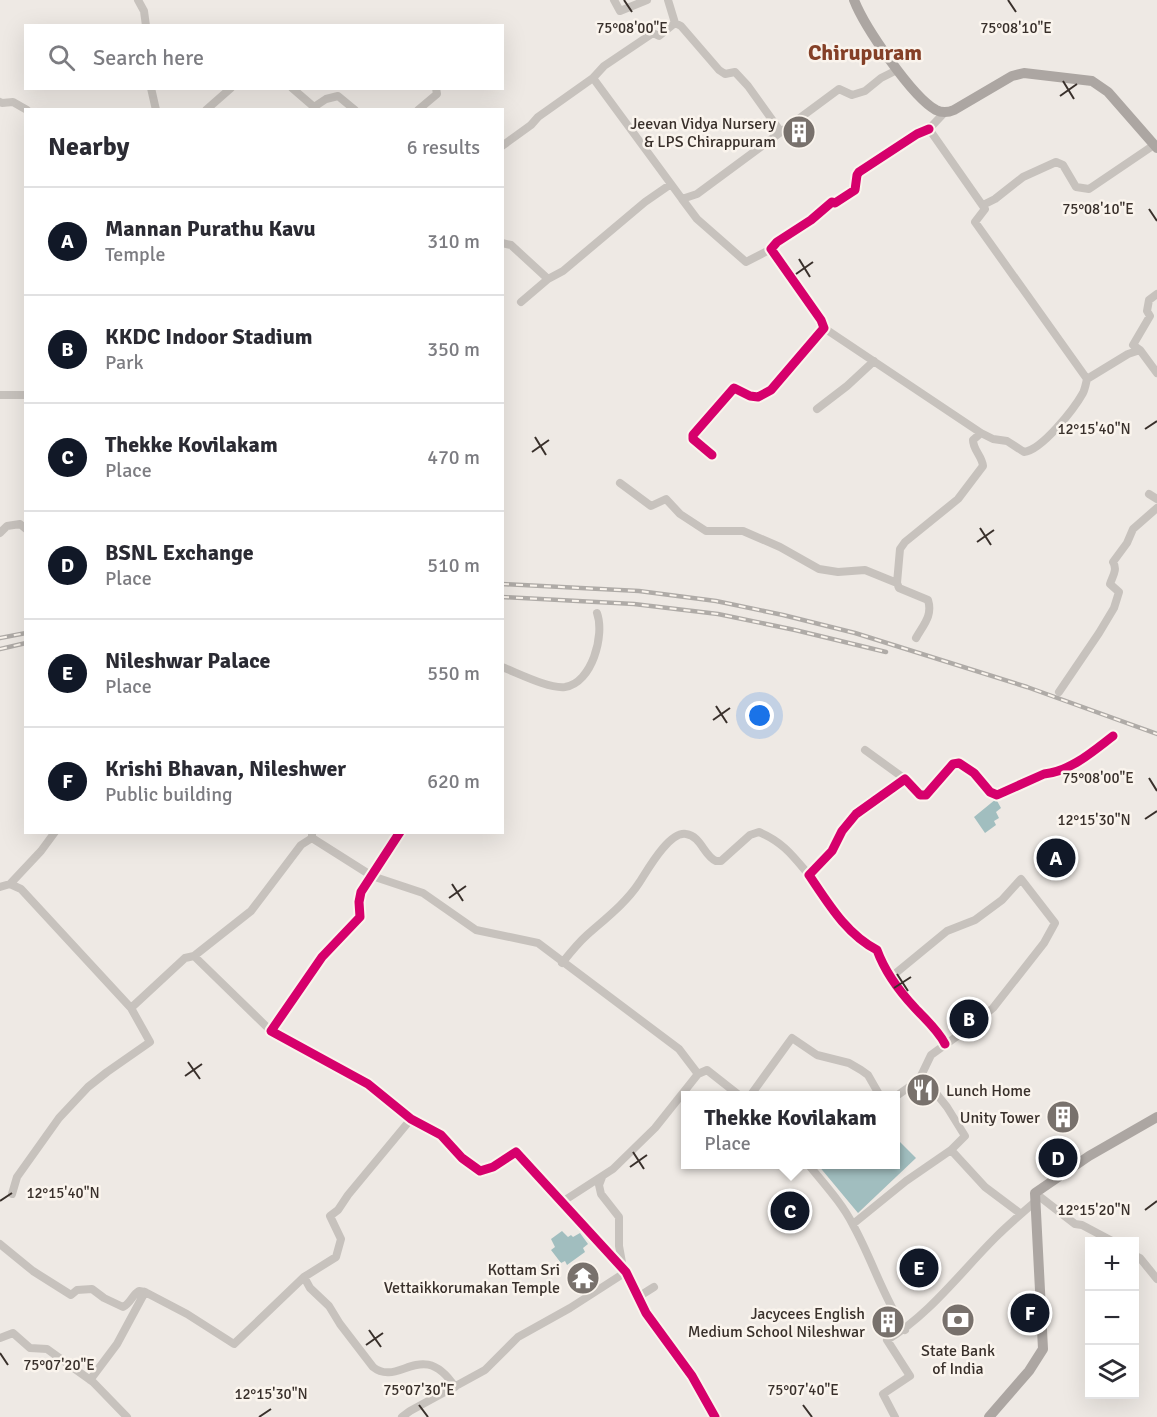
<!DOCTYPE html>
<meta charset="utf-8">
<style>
body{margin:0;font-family:Signika,sans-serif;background:#f2f2f3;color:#2b2b33}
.controls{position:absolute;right:18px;bottom:18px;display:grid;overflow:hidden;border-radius:0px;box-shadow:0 6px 24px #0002}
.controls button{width:54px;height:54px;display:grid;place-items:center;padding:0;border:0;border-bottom:2px solid #e1e1e2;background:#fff;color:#2b2b33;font:30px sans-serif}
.you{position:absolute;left:760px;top:716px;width:21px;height:21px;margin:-15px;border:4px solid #fff;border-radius:50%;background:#1a73e8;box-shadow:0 0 0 9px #1a73e833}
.badge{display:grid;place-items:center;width:39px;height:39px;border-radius:50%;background:#111827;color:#fff;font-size:20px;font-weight:700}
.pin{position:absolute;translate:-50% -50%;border:3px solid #fff;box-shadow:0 2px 6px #0006}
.popup{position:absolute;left:681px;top:1091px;width:219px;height:78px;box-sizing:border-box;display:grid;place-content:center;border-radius:0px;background:#fff;filter:drop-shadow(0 2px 4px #0005);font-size:20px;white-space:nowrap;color:#7c7c81}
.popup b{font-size:22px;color:#2b2b33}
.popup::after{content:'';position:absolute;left:50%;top:100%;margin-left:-12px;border:12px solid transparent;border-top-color:#fff}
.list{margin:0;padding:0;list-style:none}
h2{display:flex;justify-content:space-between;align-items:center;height:78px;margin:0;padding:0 24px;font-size:26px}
h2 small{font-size:20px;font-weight:400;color:#7c7c81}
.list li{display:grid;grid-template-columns:39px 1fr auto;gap:18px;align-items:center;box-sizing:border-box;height:108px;padding:0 24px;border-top:2px solid #e1e1e2}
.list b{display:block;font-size:22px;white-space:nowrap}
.list p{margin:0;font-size:20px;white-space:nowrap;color:#7c7c81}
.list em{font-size:20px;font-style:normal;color:#7c7c81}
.icon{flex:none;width:33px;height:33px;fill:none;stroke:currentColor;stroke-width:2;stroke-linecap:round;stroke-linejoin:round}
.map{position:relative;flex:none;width:1157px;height:1417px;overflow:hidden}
.search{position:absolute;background:#fff;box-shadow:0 6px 24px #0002;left:24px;top:24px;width:480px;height:66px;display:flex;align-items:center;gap:15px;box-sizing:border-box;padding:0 21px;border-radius:0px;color:#7c7c81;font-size:22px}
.panel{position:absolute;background:#fff;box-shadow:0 6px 24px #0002;left:24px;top:108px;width:480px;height:726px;border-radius:0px}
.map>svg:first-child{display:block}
.green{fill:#cfd3bf}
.water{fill:#a1bebf}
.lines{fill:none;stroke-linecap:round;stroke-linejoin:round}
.minor{stroke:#c7c2bd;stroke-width:8}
.major{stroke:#aca6a2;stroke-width:10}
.rail-casing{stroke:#afaba7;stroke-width:4.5}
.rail{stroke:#faf4ed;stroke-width:2;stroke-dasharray:7;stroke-linecap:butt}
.cycleway-casing{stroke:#faf4ed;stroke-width:13}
.cycleway{stroke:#d6006c;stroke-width:9}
.ticks{fill:none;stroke:#39302b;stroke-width:2}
.labels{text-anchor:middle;stroke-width:5;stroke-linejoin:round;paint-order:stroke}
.poi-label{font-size:16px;fill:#39302b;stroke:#faf4ed;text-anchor:end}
.district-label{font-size:22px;font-weight:bold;fill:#854027;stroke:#faf4ed}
.ticks-label{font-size:15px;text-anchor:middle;fill:#39302b;stroke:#faf4ed;stroke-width:5;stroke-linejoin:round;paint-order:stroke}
</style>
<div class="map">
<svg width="1157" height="1417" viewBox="0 0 1157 1417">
<rect width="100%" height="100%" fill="#eee9e4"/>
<path class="green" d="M969,1007L981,1022L968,1032L957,1017Z"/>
<path class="water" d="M996,799L1001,808L996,812L999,818L994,821L996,825L985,833L974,817Z
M895,1137L916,1158L858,1213L818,1165L895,1164Z
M562,1231L568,1237L571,1235L573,1237L580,1233L588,1244L583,1248L585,1252L567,1265L565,1261L561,1263L551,1250L555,1247L551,1239Z"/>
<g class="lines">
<path class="minor" d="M138,0L144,11L146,26
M614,0L620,11L647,0
M668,0L675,23
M151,88L156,110
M292,88L314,107L326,99L338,96L355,110
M0,102L2,103L13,102L27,110
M206,110L231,88
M418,110L437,94L436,88
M944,113L929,129L985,209L975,222L1087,379
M502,146L531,125L538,117L593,78
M671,184L593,78L604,66L653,33L659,36L675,23L681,26L719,70L725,74L735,72L748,86L781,132
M682,199L697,219L746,262L771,249
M983,205L995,199L1023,177L1056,162L1063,165L1076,187L1089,189L1154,145
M502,243L511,245L548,279L563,271L645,202L671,184L682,199L697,194L839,89L852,95L865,91L881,78L897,70
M1157,294L1149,300L1147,311L1150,316L1133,345L1140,350L1157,373
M521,302L548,279
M824,328L981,433L993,439L1007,441L1024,452C1042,450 1074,409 1083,393C1085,389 1086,383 1087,379L1128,354L1140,350
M0,395H26
M817,409L847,386L874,361
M712,455L693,439V435L734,388L750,396L758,397L771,390L824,328L821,320L771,249L777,242L811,220L832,202L835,203L855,190L857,175L859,172L917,134L929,129
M620,483L651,506L666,499L680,514L706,531H743L780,547L819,569L838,572L865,570L897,583
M1149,494L1157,499
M0,533L7,526L20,524L26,529
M916,638C923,625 933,616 928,600L899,588L897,583L900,549L905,542L958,499L983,466C982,456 973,450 973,440L981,433
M502,667C518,673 549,689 565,687C592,683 605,635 597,613
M1059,692L1099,633L1114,608L1119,592L1110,584C1112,577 1118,570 1113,562L1127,543L1133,529L1157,508
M865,750L905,779
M312,832V838L372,876L423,893L476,930L538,943L679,1049L698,1074
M400,832L361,892L359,902L360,917L322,957L271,1031L368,1084L411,1119L441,1135L462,1158L480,1171L493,1167L516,1152L626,1272L646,1313L692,1376L715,1417
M10,884L41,851L55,832
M0,887L10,884L21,889L131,1008L185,958L194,956L271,1031
M194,956L251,911L301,845L312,838
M562,963C570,953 578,943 587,935C605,919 626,903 639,883C647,871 669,831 686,834C701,836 704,856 716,861H721L750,835L759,832C783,842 793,856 809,875
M891,977L947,931L975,920L1002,900L1021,879L1055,923L1044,943L993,1008L967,1029L931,1055L919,1080L895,1097
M945,1044C938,1030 926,1020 915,1008C900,992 885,972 877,950C846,934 828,903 809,875L832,851L842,831L856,814L905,779L920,795H926L953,764L959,763L974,773L990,792L997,795L1044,774C1071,771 1092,752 1113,736
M919,1080L923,1077L947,1107L965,1136L951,1150L985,1187L1021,1214
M750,1096L792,1038L817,1055L849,1063L861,1070L868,1075L880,1096
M808,1164C824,1184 842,1203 853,1225C872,1259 883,1297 905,1330
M602,1177L599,1185L601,1194L619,1217V1246L623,1268
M1035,1193L1075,1224L1082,1225L1114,1242
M12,1194L17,1177L59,1118L88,1087L107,1072L150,1042L131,1008
M562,1202L613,1169L655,1128L698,1074L707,1070L740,1096
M853,1224L906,1181L951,1150
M0,1244L33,1271L71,1295L77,1290L92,1289L104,1298L123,1307C131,1303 132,1295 139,1291L145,1292
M1134,1255L1140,1258L1157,1279
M304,1277L310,1288L329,1306L340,1324L373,1367C399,1388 422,1337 455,1387
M638,1297L654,1287
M0,1338L13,1333L30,1348L47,1349L93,1382L127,1417
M90,1380L117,1344L145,1292L187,1314L234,1344L304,1277L336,1257L341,1239L330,1216L338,1210L348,1195L411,1119
M402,1417L410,1411L485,1370L518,1337L570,1308L626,1272
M895,1417L883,1394L910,1376L887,1340C929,1315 960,1273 995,1238C1008,1225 1022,1213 1036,1201"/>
<path class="major" d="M854,0C864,26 912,97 936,110C942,113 947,113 954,110L1012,76L1024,73L1092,81L1108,92L1157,148
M989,1417L1029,1371L1043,1349L1035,1193L1089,1156L1157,1117"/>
<defs>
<path id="rail" d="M502,584L639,591L716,601L783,615L855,633L1027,687L1157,734
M502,597L634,604L718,614L795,630L886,652
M0,638L26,633
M0,649L26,643"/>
</defs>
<use href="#rail" class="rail-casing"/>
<use href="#rail" class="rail"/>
<defs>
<path id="cycleway" d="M712,455L693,439V435L734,388L750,396L758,397L771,390L824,328L821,320L771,249L777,242L811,220L832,202L835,203L855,190L857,175L859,172L917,134L929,129
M400,832L361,892L359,902L360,917L322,957L271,1031L368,1084L411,1119L441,1135L462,1158L480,1171L493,1167L516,1152L626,1272L646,1313L692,1376L715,1417
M945,1044C938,1030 926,1020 915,1008C900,992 885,972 877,950C846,934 828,903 809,875L832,851L842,831L856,814L905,779L920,795H926L953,764L959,763L974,773L990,792L997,795L1044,774C1071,771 1092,752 1113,736"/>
</defs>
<use href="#cycleway" class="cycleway-casing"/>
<use href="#cycleway" class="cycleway"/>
</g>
<path class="ticks" d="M624,0L632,12M1008,0L1016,12M1063,81L1074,99M1060,96L1077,84M1149,209L1157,221M799,259L810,277M796,274L813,262M1145,429L1157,421M535,437L546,455M532,452L549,440M980,528L991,545M977,542L994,530M716,706L727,723M713,720L730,708M1149,778L1157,791M1145,819L1157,811M452,884L463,901M449,898L466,886M897,974L908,991M894,988L911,977M188,1062L200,1079M185,1076L202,1064M633,1152L644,1169M630,1167L647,1155M0,1201L12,1193M1145,1210L1157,1201M369,1330L381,1347M366,1345L383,1333M0,1353L8,1365M419,1405L428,1417M803,1405L812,1417M259,1417L271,1409"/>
<defs>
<symbol id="building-disc" viewBox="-11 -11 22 22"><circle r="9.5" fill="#78716c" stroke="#faf4ed"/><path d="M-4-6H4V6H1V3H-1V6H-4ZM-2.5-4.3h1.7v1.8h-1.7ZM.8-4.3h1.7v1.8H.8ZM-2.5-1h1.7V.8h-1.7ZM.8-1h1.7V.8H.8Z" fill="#fff"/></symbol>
<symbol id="restaurant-disc" viewBox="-11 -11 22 22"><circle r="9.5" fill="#78716c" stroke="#faf4ed"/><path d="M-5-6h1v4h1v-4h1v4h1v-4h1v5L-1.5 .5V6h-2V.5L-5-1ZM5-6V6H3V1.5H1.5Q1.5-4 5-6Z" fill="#fff"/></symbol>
<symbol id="temple-disc" viewBox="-11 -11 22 22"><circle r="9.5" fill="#78716c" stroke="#faf4ed"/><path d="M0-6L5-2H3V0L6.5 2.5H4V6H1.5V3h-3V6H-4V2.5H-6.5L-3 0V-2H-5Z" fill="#fff"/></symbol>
<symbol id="bank-disc" viewBox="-11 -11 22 22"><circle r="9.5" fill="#78716c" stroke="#faf4ed"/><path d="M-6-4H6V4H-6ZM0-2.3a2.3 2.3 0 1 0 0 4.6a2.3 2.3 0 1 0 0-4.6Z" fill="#fff"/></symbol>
</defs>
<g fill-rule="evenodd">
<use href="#building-disc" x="780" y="113" width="38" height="38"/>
<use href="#restaurant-disc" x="904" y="1071" width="38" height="38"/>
<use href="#building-disc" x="1044" y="1098" width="38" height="38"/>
<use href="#temple-disc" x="564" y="1259" width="38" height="38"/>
<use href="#bank-disc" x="939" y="1301" width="38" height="38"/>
<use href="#building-disc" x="869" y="1303" width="38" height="38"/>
</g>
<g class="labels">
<g class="poi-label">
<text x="776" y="129">Jeevan Vidya Nursery<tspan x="776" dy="18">&amp; LPS Chirappuram</tspan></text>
<text x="946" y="1096" text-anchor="start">Lunch Home</text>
<text x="1040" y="1123">Unity Tower</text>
<text x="560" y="1275">Kottam Sri<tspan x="560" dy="18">Vettaikkorumakan Temple</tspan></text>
<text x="865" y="1319">Jacycees English<tspan x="865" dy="18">Medium School Nileshwar</tspan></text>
<text x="958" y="1356" text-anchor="middle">State Bank<tspan x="958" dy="18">of India</tspan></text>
</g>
<g class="district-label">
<text x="865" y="60">Chirupuram</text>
</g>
</g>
<g class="ticks-label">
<text x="632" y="33">75°08'00"E</text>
<text x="1016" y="33">75°08'10"E</text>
<text x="1098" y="214">75°08'10"E</text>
<text x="1094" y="434">12°15'40"N</text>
<text x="1098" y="783">75°08'00"E</text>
<text x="1094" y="825">12°15'30"N</text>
<text x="63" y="1198">12°15'40"N</text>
<text x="1094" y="1215">12°15'20"N</text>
<text x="59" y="1370">75°07'20"E</text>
<text x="419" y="1395">75°07'30"E</text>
<text x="803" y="1395">75°07'40"E</text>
<text x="271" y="1399">12°15'30"N</text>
</g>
</svg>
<div class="controls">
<button>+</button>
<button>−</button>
<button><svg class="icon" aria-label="layers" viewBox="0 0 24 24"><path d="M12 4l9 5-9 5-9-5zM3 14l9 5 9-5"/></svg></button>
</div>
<div class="you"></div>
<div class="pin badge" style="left:1056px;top:858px">A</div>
<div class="pin badge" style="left:969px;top:1019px">B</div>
<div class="pin badge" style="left:790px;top:1211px">C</div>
<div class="popup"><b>Thekke Kovilakam</b>Place</div>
<div class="pin badge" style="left:1058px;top:1158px">D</div>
<div class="pin badge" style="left:919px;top:1268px">E</div>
<div class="pin badge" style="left:1030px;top:1313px">F</div>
<div class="search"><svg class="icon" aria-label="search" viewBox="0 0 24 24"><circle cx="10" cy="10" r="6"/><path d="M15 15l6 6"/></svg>Search here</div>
<section class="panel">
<h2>Nearby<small>6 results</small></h2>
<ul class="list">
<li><span class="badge">A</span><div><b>Mannan Purathu Kavu</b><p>Temple</p></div><em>310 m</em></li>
<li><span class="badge">B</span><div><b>KKDC Indoor Stadium</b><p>Park</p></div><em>350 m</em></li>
<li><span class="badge">C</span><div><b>Thekke Kovilakam</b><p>Place</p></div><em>470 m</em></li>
<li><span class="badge">D</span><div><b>BSNL Exchange</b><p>Place</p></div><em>510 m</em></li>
<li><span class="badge">E</span><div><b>Nileshwar Palace</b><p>Place</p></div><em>550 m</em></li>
<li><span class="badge">F</span><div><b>Krishi Bhavan, Nileshwer</b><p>Public building</p></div><em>620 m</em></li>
</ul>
</section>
</div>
